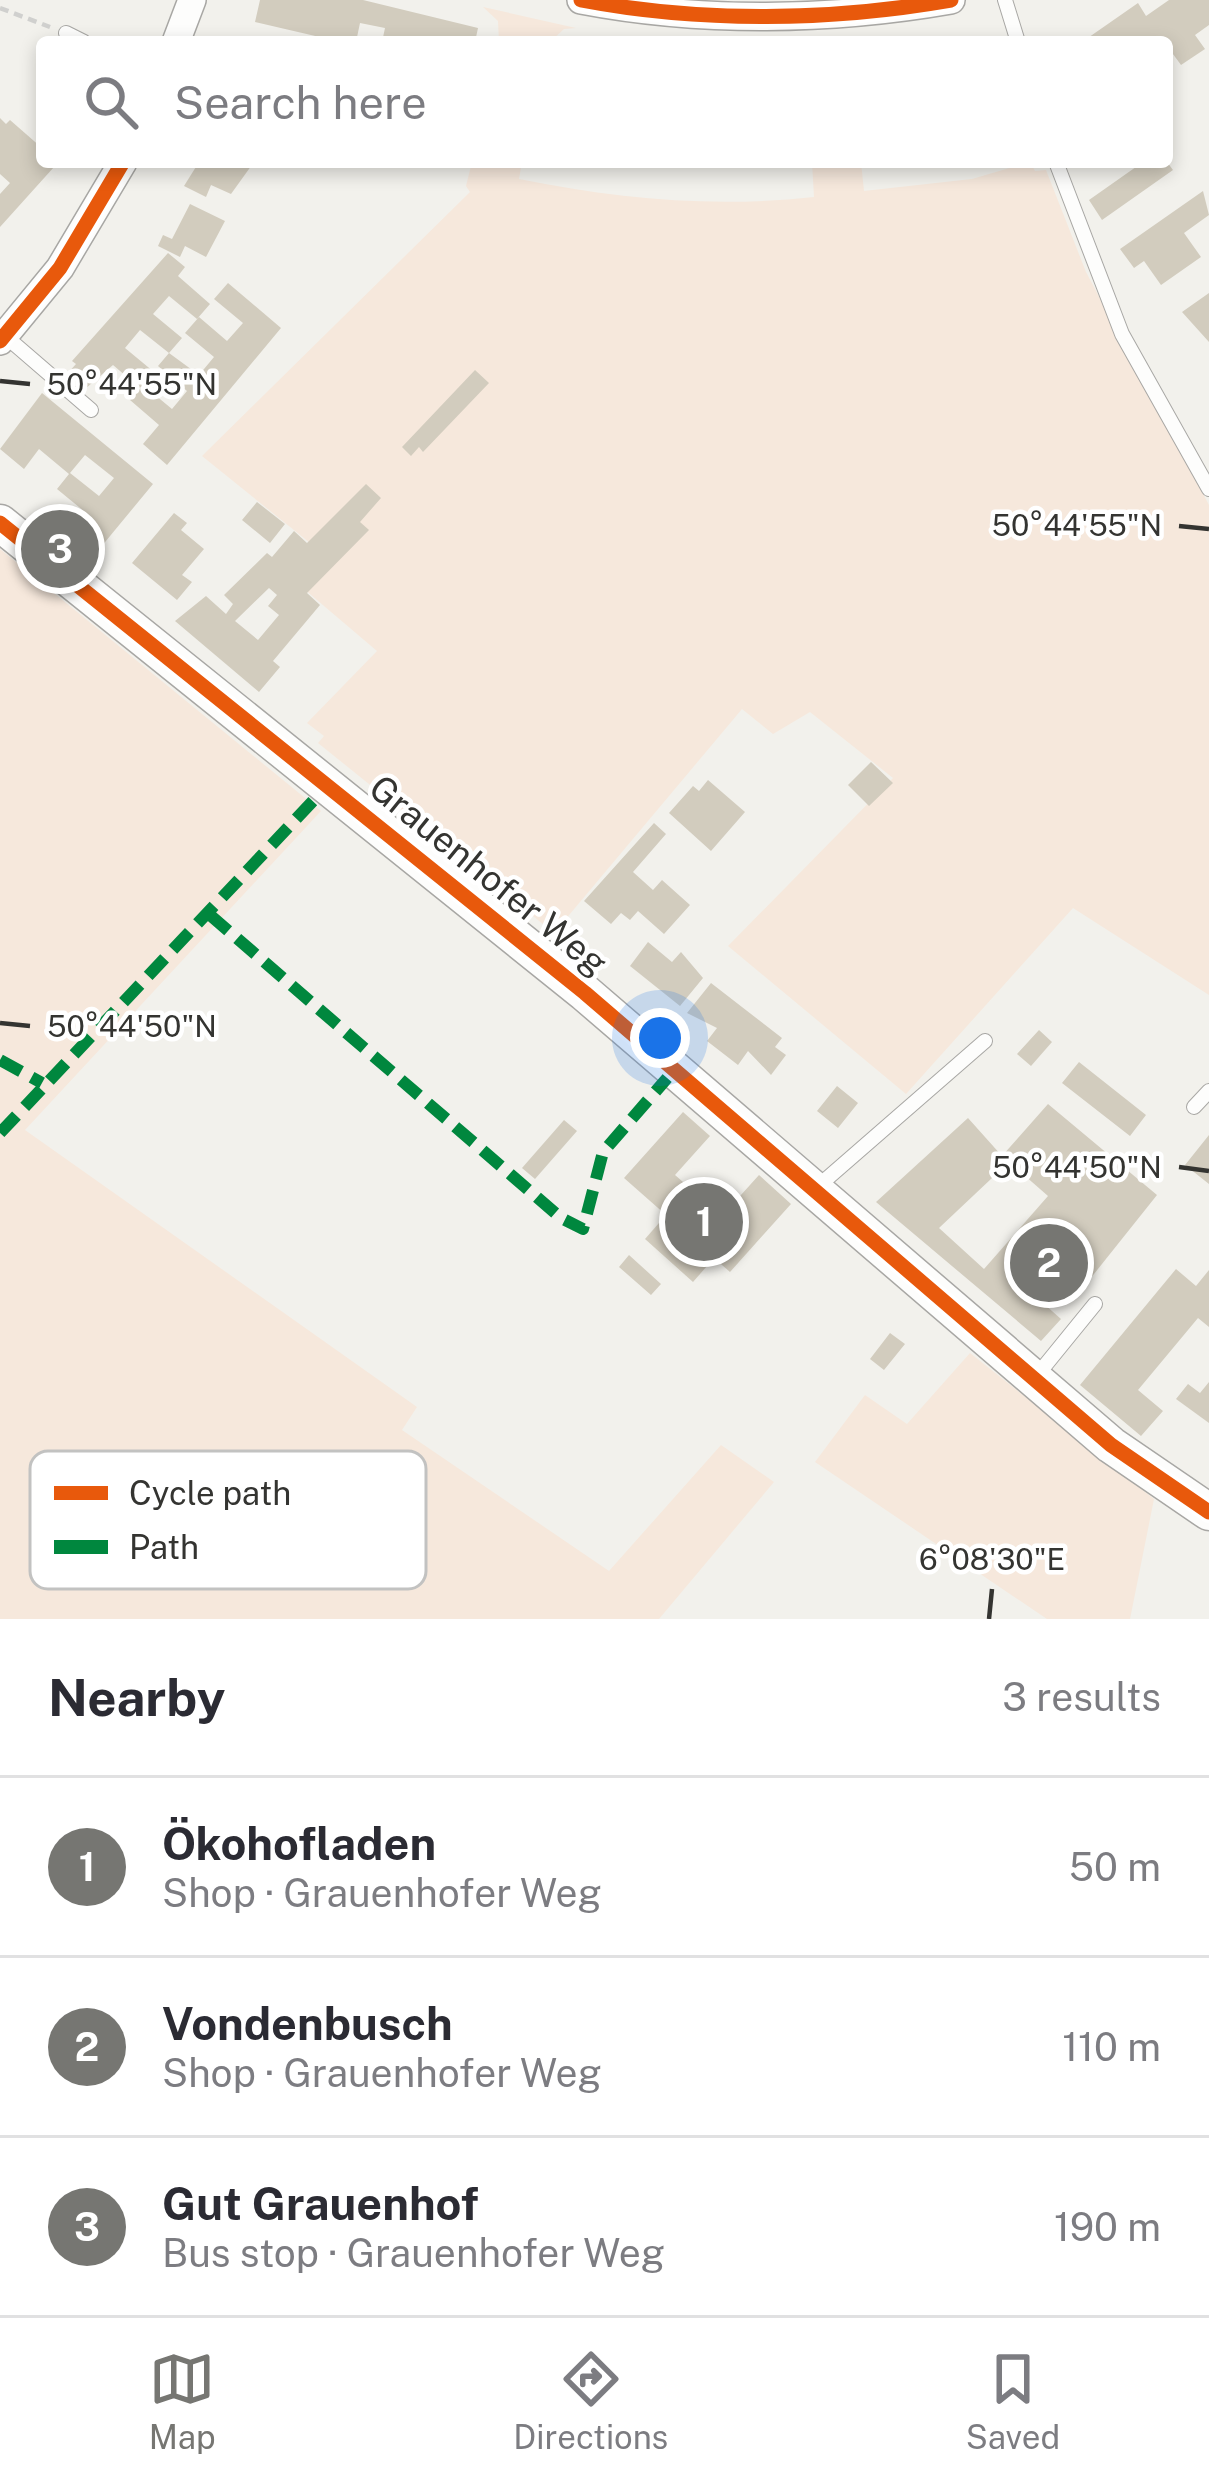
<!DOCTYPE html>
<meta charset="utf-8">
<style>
body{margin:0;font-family:"Public Sans",sans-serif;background:#f2f2f3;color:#2b2b33}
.you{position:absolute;left:660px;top:1038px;width:42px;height:42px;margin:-30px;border:9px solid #fff;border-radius:50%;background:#1a73e8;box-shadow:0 0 0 18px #1a73e833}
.badge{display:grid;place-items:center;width:78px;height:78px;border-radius:50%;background:#767672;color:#fff;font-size:39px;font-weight:700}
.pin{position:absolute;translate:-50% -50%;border:6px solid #fff;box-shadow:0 3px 12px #0006}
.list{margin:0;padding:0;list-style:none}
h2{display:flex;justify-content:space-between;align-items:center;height:156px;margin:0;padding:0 48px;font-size:51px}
h2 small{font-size:39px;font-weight:400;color:#7c7c81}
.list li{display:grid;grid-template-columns:78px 1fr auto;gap:36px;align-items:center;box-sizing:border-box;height:180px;padding:0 48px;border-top:3px solid #e1e1e2}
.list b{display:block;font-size:45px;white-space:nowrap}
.list p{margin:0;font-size:39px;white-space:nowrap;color:#7c7c81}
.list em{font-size:39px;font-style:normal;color:#7c7c81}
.icon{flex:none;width:66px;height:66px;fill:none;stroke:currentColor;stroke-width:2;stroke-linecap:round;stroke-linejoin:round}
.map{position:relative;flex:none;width:1209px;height:1619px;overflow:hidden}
.search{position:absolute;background:#fff;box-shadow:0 6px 18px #0003;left:36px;right:36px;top:36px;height:132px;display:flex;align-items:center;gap:30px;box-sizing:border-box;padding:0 42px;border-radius:12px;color:#7c7c81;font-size:45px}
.sheet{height:696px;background:#fff}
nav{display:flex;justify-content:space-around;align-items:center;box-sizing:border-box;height:168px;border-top:3px solid #e1e1e2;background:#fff;font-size:33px;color:#7c7c81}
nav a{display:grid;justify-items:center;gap:6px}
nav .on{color:#767672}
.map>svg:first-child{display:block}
.green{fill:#f6e8dc}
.building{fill:#d2ccbe;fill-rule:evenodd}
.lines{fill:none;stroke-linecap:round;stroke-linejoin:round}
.lane-casing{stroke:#a8a7a4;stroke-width:16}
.street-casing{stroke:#a8a7a4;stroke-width:30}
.secondary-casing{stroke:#a8a7a4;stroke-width:39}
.path{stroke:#d0d0ce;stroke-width:4.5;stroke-dasharray:9 6;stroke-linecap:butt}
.lane{stroke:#fdfdfc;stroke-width:14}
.street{stroke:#fdfdfc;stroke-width:27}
.secondary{stroke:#fdfdfc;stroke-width:36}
.quiet{stroke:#00873e;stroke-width:12;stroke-dasharray:24 12;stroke-linecap:butt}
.cycleway-casing{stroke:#fff;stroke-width:22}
.cycleway{stroke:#e8590c;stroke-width:15}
.ticks{fill:none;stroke:#343431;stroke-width:4.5}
.labels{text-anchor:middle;stroke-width:9;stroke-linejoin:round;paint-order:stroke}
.street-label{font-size:36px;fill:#343431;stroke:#fff}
.key{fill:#fff;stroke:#c2c2c1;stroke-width:3}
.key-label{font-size:33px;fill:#343431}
.ticks-label{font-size:30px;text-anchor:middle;fill:#343431;stroke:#fff;stroke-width:9;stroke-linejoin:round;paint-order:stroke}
</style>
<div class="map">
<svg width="1209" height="1619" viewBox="0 0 1209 1619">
<rect width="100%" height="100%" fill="#f2f1ec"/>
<path class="green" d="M483,7L576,28L564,29L550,42H499L498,21Z
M472,162H522L519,179C619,199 713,208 814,197L812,162H861L864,191L972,179L1030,162L1035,171L1046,170L1086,272L1209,505V995L1073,908L906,1094L728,946L893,778L810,712L773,734L742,709L554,933L318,743L324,736L307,723L377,651L284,572L310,543L202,456L470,192L466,186Z
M0,549L321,811L25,1130L417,1407L402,1430L609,1571L721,1445L774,1482L659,1619H0Z
M970,1353L1154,1499L1130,1619H1047L815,1462L865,1395L907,1424Z"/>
<path class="building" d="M260,0H363L478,28L475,42H382L385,28L360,23L356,42H341L255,22Z
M1169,0H1209V25L1195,35L1205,49L1181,65L1162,39L1082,42L1138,3L1146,16Z
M0,118L6,124L10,120L42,148V162L54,167L0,227V194L10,183L0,174Z
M199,162H254L231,194L211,185L206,197L184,186Z
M1143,162H1167L1173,170L1102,220L1089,200Z
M1203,191L1209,215L1184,233L1201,257L1161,285L1144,261L1134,268L1120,249Z
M190,204L225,221L206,257L185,246L180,257L158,246L163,235L172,239Z
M168,253L185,267L178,276L210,304L197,319L169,296L153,314L182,338L169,353L199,375L214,357L185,333L199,317L227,341L243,323L214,299L228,283L281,328L167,465L143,444L159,425L130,400L143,385L172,409L187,391L158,366L169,353L140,330L125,348L154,372L140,388L113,365L85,389L67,374L76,364L72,361Z
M1209,293V342L1182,312Z
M475,370L489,383L423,452L419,447L411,456L402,447Z
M42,393L153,484L96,553L69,532L85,512L57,489L69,474L39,449L24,469L0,449ZM85,455L114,478L99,496L70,473Z
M366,484L381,498L360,522L369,530L307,593L320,605L273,661L280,667L259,692L175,621L206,596L226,614L233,604L224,595L267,553L272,557L294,531L307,543ZM269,588L277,595L268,606L279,615L258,640L235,621Z
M257,502L285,524L270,543L242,520Z
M174,513L187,523L181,530L204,549L182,575L192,582L177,600L132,563Z
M871,762L893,783L869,806L848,785Z
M708,780L745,812L711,851L669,813L693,786L699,791Z
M654,823L666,834L633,872L653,890L662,880L690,905L664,934L638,911L630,920L621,913L611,924L584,901Z
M648,942L672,962L681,952L703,978L680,1006L630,966Z
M711,983L782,1038L775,1047L786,1055L771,1075L748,1051L738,1065L707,1041L717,1028L687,1013Z
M1039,1030L1052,1042L1031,1066L1017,1054Z
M1079,1062L1146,1115L1130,1136L1062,1083Z
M837,1086L858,1103L838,1128L817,1111Z
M1048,1104L1157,1195L1090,1279L1067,1259L1035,1296L1061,1319L1041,1341L876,1202L968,1118L1002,1156ZM1009,1162L1048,1196L984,1269L939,1228Z
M683,1112L710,1136L675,1175L722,1216L759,1175L791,1204L730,1272L714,1258L693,1282L645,1239L666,1215L624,1178Z
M564,1120L577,1131L535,1179L522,1168Z
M1209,1135V1184L1185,1165Z
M629,1255L661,1284L651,1295L619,1267Z
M1176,1269L1196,1286L1209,1270V1327L1198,1318L1138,1390L1163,1411L1141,1436L1080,1385Z
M890,1333L905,1344L884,1370L870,1359Z
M1209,1382V1423L1176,1399L1188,1384L1200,1393Z"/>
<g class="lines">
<defs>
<path id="lane" d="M1005,0L1018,42
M66,33L84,42
M1056,162L1122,334L1209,489
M4,335L91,410
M1194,1107L1209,1091
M815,1189L985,1041
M1034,1379L1095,1304"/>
<path id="street" d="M581,0C701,23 831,21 951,0
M176,42L192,0
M0,341L60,268L123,162"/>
<path id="secondary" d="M0,523L585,993L1111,1445L1209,1512"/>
</defs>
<use href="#lane" class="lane-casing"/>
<use href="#street" class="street-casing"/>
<use href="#secondary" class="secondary-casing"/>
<path class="path" d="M0,8L50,27"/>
<use href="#lane" class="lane"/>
<use href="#street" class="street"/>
<use href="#secondary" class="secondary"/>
<path class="quiet" d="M210,915L561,1218L583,1229L603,1152L675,1069
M0,1060L42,1083
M0,1133L329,784"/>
<defs>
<path id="cycleway" d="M581,0C701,23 831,21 951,0
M0,341L60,268L123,162
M0,523L585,993L1111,1445L1209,1512"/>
</defs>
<use href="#cycleway" class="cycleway-casing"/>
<use href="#cycleway" class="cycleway"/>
</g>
<path class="ticks" d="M0,381L30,384M1179,526L1209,529M0,1023L30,1026M1179,1167L1209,1171M989,1619L992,1589"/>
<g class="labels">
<g class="street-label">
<text transform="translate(489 875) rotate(39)" y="13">Grauenhofer Weg</text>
</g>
</g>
<rect x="30" y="1451" width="396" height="138" rx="18" class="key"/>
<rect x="54" y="1486" width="54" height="14" fill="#e8590c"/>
<rect x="54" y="1540" width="54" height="14" fill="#00873e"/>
<g class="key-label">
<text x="129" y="1505">Cycle path</text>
<text x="129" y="1559">Path</text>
</g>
<g class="ticks-label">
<text x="132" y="395">50°44'55"N</text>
<text x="1077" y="536">50°44'55"N</text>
<text x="132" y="1037">50°44'50"N</text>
<text x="1077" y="1178">50°44'50"N</text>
<text x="992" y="1570">6°08'30"E</text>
</g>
</svg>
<div class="you"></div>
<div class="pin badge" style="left:704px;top:1222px">1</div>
<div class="pin badge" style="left:1049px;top:1263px">2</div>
<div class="pin badge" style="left:60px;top:549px">3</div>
<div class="search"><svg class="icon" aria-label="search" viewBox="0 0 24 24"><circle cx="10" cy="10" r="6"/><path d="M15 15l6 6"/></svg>Search here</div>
</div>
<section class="sheet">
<h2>Nearby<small>3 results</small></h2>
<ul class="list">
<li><span class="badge">1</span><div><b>Ökohofladen</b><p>Shop · Grauenhofer Weg</p></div><em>50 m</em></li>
<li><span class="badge">2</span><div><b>Vondenbusch</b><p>Shop · Grauenhofer Weg</p></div><em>110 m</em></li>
<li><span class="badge">3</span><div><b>Gut Grauenhof</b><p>Bus stop · Grauenhofer Weg</p></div><em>190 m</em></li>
</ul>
</section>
<nav>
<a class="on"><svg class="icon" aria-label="map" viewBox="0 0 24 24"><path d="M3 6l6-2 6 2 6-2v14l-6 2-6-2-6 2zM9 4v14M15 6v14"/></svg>Map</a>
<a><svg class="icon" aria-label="directions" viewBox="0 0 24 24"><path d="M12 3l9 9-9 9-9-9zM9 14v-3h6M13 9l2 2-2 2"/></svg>Directions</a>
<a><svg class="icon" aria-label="saved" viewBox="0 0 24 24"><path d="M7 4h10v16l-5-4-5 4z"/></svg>Saved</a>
</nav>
